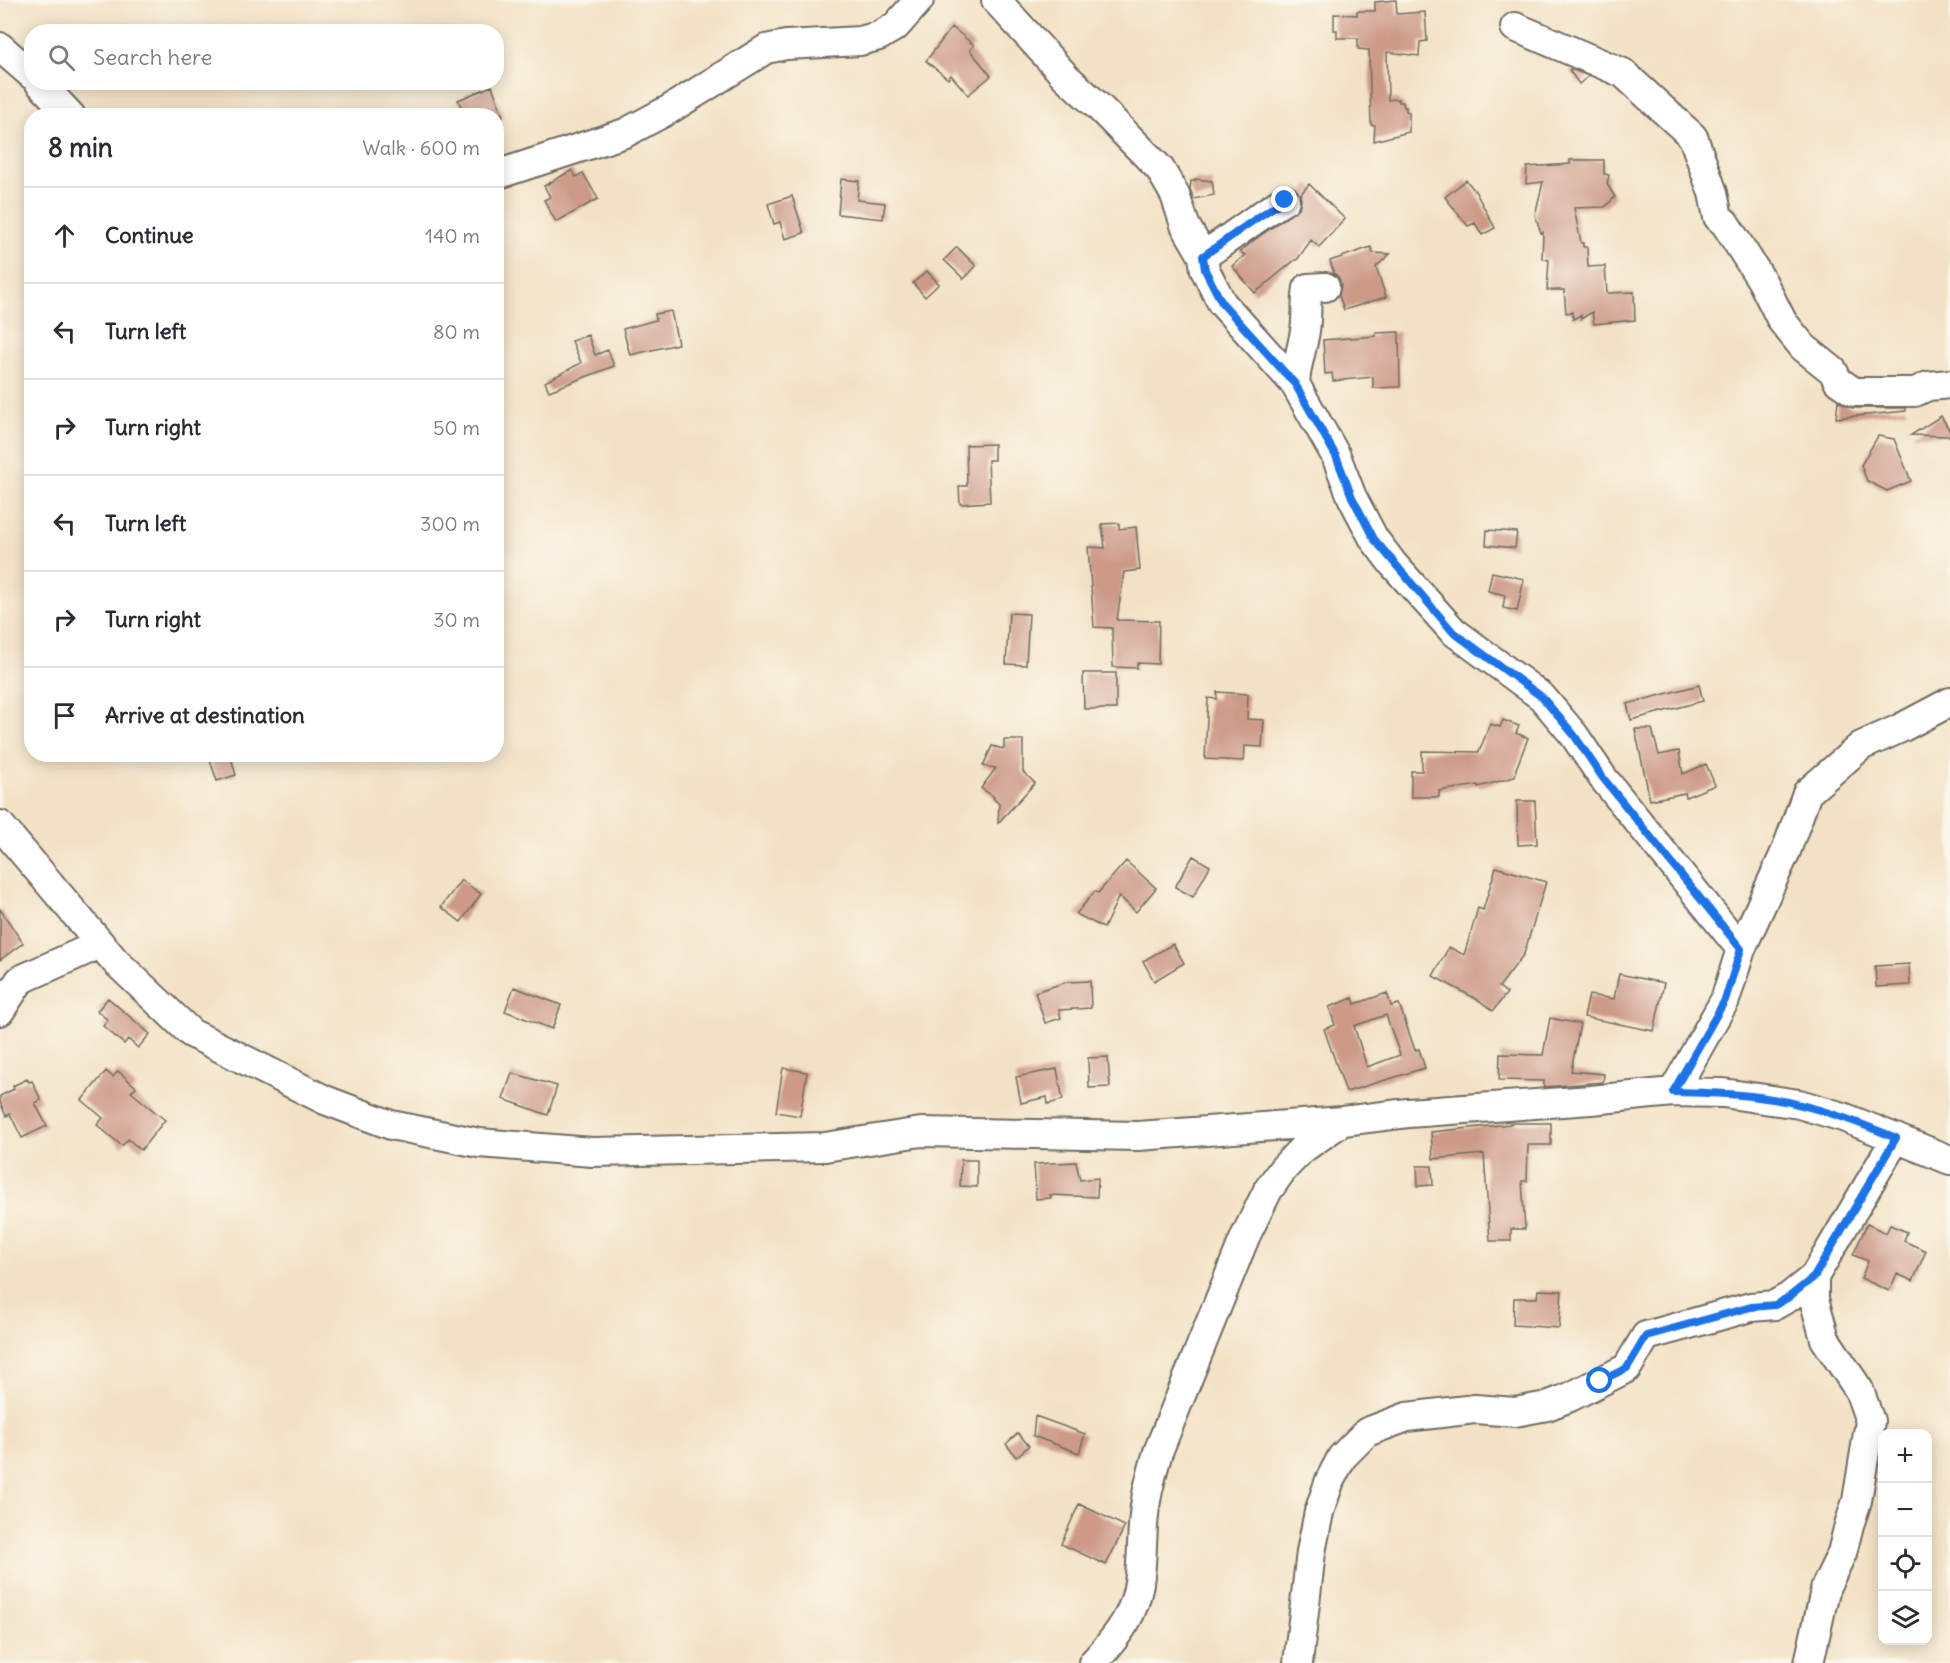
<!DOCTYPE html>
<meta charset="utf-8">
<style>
body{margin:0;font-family:Delius,sans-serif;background:#f7f7f7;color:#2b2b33}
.controls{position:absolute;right:18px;bottom:18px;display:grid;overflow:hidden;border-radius:12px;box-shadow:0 3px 15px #0003}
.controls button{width:54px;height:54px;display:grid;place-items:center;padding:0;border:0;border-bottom:2px solid #e1e1e2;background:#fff;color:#2b2b33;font:30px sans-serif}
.stop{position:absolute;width:18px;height:18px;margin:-14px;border:4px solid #1a73e8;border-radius:50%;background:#fff}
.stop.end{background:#1a73e8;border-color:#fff;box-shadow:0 2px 6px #0008}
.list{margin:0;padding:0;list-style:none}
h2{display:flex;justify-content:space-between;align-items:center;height:78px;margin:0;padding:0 24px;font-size:26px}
h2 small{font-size:20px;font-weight:400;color:#7c7c81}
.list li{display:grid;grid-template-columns:39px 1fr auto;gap:18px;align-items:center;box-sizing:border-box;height:96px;padding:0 24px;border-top:2px solid #e1e1e2}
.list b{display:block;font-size:22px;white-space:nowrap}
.list em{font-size:20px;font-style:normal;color:#7c7c81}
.icon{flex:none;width:33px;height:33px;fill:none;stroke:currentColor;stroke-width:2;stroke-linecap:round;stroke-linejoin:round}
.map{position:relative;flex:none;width:1950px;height:1663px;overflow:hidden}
.search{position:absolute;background:#fff;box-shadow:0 3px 15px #0003;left:24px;top:24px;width:480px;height:66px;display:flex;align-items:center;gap:15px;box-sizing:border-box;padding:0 21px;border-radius:24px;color:#7c7c81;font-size:22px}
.panel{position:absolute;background:#fff;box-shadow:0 3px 15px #0003;left:24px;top:108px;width:480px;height:654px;border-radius:24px}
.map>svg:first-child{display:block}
.building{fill:#cd9a88;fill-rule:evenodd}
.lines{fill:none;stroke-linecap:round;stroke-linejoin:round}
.minor-casing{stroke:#716b61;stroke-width:32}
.minor{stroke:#fff;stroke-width:28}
.route{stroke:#1a73e8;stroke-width:8}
</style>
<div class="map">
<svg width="1950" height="1663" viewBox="0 0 1950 1663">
<rect width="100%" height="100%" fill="#fbf7ec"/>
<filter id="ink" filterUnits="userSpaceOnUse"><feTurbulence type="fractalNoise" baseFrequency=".0167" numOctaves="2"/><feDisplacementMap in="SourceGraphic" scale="12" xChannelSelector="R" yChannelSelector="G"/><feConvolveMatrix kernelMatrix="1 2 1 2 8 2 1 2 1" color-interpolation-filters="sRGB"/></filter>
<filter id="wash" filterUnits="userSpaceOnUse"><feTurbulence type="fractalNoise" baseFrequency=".008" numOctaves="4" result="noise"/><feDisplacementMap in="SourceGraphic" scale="24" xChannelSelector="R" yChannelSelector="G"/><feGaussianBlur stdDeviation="1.35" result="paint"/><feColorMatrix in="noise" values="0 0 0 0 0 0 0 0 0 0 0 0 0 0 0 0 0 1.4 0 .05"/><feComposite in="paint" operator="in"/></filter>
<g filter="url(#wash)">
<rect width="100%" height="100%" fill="#f3e1c5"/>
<g id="blocks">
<path class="building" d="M1396,0L1397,14L1425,12L1427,41L1420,42L1419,56L1387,52L1388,100L1398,99L1399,102H1403L1404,107H1406V111L1409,112V132L1374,141L1375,125H1371L1369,50L1358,49V38H1337V30H1334V14L1357,15V11H1375V2Z
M952,27L974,45L970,50L991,76L968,95L951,75L948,79L926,61Z
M1570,69L1589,76L1579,84L1569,70Z
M492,86L503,116H465L458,100Z
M1570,160H1604V174L1609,175L1607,184L1615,197L1605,207L1574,208L1581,243H1583V247H1587L1588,267L1605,266L1607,293L1634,292L1635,320L1594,324L1592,312L1581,319V315L1573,319L1572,312L1566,313L1564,290H1547L1549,260L1542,259L1543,232L1541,233L1535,215L1543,182L1526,184L1527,167L1570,164Z
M572,170L576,177L583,173L598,199L556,222L544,200L550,197L544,186Z
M841,179L859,181L857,200L885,203L883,219L838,214Z
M1195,179L1212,181L1214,195L1194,199L1190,189L1191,181H1195Z
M1466,180L1475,191L1495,228L1482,235L1475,223L1468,226L1445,197Z
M1309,184L1345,219L1319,247L1311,240L1297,260H1295L1255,293L1232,266L1245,255L1240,252L1253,241L1299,208L1301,200L1300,195Z
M792,196L804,233L785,239L780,222L774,224L768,204Z
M957,247L976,266L964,279L944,260Z
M1371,247L1373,253L1390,254L1376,267L1386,297L1344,310L1339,295L1341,285L1339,278L1334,273L1330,261Z
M927,271L939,284L925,297L913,283Z
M671,311L678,344L630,355L623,329L656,320L655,314Z
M1399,332L1400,387L1373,388V377L1333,381L1332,373L1325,374L1323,340L1376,336V333Z
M588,335L595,355L608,350L614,366L549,391L545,382L581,363L572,341Z
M1838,401L1853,408H1906V411L1836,418Z
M1941,416L1950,431V436L1911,435Z
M1878,436L1894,439L1911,481L1887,491L1867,481L1861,465Z
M994,444V460H988L990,502L960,504L959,486H967L966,445Z
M1119,523V529L1136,527L1140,570L1124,572L1117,620L1159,621L1158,664L1137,663V668L1113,667L1112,628L1094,627L1088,547L1105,548L1102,524Z
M1487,530L1517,532L1515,548L1486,545Z
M1492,572L1524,579L1517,611L1503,608L1505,595L1488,591Z
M1009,613L1029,614L1026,665L1006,664Z
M1083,673H1116V709H1084Z
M1699,685L1703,701L1631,720L1627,704Z
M1217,692L1248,694L1247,719L1264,720L1262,747L1245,746L1244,761L1205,759L1208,698L1217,699Z
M1503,720L1519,726L1516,733L1528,738L1516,769L1515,777L1478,787V785L1439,791V797H1411V771H1422V751L1479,752L1490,724L1500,727Z
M1635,729H1652L1659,755L1679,751L1683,774L1706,764L1715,785L1686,797L1685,793L1650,800Z
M1004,740H1023V772L1035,783L998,823L999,804L993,798L994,797L981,788L996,768L983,766L992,746L1004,749Z
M208,754H230L236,775L217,781Z
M1517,801H1535L1537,844L1518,845Z
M1193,856L1210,866L1193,897L1175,887Z
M1126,861L1156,888L1136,912L1119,896L1104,928L1076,914L1095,891L1098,893Z
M1496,867L1546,882L1524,954L1499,987L1507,993L1493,1011L1480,1001L1433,976L1449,947L1464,955L1478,908L1483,910Z
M461,880L481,894L461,922L441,907Z
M0,909L23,943L0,960Z
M1173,944L1184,963L1154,981L1143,961Z
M1909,964L1910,985L1876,987L1875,966Z
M1619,974L1664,983L1654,1031L1584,1017L1589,995L1614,999Z
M1090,981L1091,1008L1059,1010L1061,1018L1045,1023L1035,992L1067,982Z
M514,987L561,1005L552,1029L505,1011Z
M1387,993L1391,1006L1399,1004L1415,1050L1419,1049L1425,1068L1346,1092L1324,1029L1335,1025L1329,1007L1353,998L1355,1004ZM1386,1015L1400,1055L1367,1067L1354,1026Z
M108,998L150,1034L138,1048L128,1039L124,1044L103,1026L108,1020L97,1011Z
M1550,1018L1580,1024L1571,1071L1604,1074L1603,1082L1544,1087V1081L1499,1080L1500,1054L1543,1055Z
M1108,1057L1110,1087L1089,1088L1088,1058Z
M783,1068L807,1072L800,1116L776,1112Z
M1057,1069L1063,1100L1048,1104L1047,1097L1021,1103L1016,1077Z
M106,1071L113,1077L118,1071L136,1087L131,1092L165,1120L141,1150L128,1139L122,1146L97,1125L103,1118L82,1100Z
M512,1073L557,1086L548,1115L503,1099Z
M27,1079L29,1082L32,1081L41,1100L35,1103L47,1126L22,1138L10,1114L6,1116L0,1102V1096L14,1089L13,1086Z
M1510,1123H1551V1145H1528L1527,1181H1522L1525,1229H1511V1241H1490L1484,1154L1433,1159L1431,1132L1510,1124Z
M961,1160H977V1187L960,1186Z
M1076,1162L1080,1180L1098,1178L1097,1197L1050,1195L1051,1198L1036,1199L1034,1164Z
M1417,1166H1432L1433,1185L1418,1186Z
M1867,1224L1886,1233L1890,1225L1907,1232L1904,1241L1926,1251L1913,1281L1897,1274L1889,1291L1861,1278L1868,1261L1853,1255Z
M1538,1290L1562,1291L1559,1328L1513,1325L1514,1298H1537Z
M1035,1416L1085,1434L1079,1453L1033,1436Z
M1018,1433L1029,1446L1016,1457L1006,1444Z
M1079,1504L1125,1526L1106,1565L1061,1544Z"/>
</g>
</g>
<g filter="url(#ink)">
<use href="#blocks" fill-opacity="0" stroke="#716b61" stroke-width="1.5"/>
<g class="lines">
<defs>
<path id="minor" d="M996,0L1066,77L1101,109L1160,169L1175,195L1185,225L1203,256L1205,270L1222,303L1295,384L1336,456L1352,497L1374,539L1393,564L1453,631L1542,697L1574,735L1603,778L1741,949
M1515,27L1623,73L1693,137L1713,193L1718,217L1725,223L1762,281L1782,321L1803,347L1833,371L1838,381L1854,392H1915L1928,386L1950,384
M0,47L32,75
M39,82L71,116
M496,175L625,133L670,109L766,49L786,45L860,41L879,36L896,26L919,0
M1203,256C1231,238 1256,217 1285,200
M1295,384C1296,365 1301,354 1304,336C1308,320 1305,304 1308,288L1325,287
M0,825L115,961L191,1033L325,1100L391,1125L479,1143L592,1152L825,1147L921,1132L1138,1136L1343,1121L1408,1113L1591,1100L1673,1092L1723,1093L1799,1104L1843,1117L1950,1160
M0,1011L20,980L100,944
M1673,1092L1725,1000L1741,949L1786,851L1807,793L1861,746L1901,728L1950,702
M1093,1663C1106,1649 1118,1635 1127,1619C1145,1587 1140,1550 1144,1515C1146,1493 1152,1473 1158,1452L1245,1237L1268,1190L1283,1169L1302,1149L1341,1122
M1298,1663L1311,1552L1319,1512L1330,1480L1342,1457L1367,1432L1407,1417L1475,1409L1515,1412L1547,1406L1570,1397L1627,1368L1646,1336L1751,1307L1775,1305L1789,1297L1814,1277
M1809,1663L1826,1586L1842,1553L1849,1525L1857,1501L1870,1421L1859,1390L1825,1339L1814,1299V1277L1896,1138"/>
</defs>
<use href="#minor" class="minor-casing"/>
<use href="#minor" class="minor"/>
</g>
</g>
<g class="lines" filter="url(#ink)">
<path class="route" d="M1285,200C1256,217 1231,237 1203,256L1205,270L1222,303L1295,384L1336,456L1352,497L1374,539L1453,632L1542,697L1574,735L1603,778L1741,949L1725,1000L1673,1092C1715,1093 1759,1094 1801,1105C1834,1113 1865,1125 1896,1138L1814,1277L1789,1297L1775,1305L1751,1307L1646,1336L1627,1368L1600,1381"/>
</g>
</svg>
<div class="controls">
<button>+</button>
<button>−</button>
<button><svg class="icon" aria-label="locate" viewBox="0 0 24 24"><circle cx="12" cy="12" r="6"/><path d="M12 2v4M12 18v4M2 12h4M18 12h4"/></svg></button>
<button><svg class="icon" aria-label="layers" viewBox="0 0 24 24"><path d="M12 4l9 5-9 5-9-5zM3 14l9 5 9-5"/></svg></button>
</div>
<div class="stop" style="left:1600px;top:1381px"></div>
<div class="stop end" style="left:1285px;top:200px"></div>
<div class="search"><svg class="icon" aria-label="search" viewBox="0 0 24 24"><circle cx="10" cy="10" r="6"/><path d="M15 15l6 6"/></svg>Search here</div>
<section class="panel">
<h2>8 min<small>Walk · 600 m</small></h2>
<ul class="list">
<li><svg class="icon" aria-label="ahead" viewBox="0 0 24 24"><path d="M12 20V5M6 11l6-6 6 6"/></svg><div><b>Continue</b></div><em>140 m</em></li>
<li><svg class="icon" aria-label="left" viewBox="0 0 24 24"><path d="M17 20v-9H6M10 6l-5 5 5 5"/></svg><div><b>Turn left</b></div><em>80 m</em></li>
<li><svg class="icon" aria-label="right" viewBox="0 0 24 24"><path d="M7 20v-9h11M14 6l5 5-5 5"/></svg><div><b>Turn right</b></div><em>50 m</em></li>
<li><svg class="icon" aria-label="left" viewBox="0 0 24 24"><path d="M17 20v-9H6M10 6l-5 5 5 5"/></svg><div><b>Turn left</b></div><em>300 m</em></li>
<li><svg class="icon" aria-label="right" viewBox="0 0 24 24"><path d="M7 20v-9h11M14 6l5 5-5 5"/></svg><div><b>Turn right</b></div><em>30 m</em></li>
<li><svg class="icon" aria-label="arrive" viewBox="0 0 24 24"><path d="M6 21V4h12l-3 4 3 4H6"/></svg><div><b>Arrive at destination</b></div></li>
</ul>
</section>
</div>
